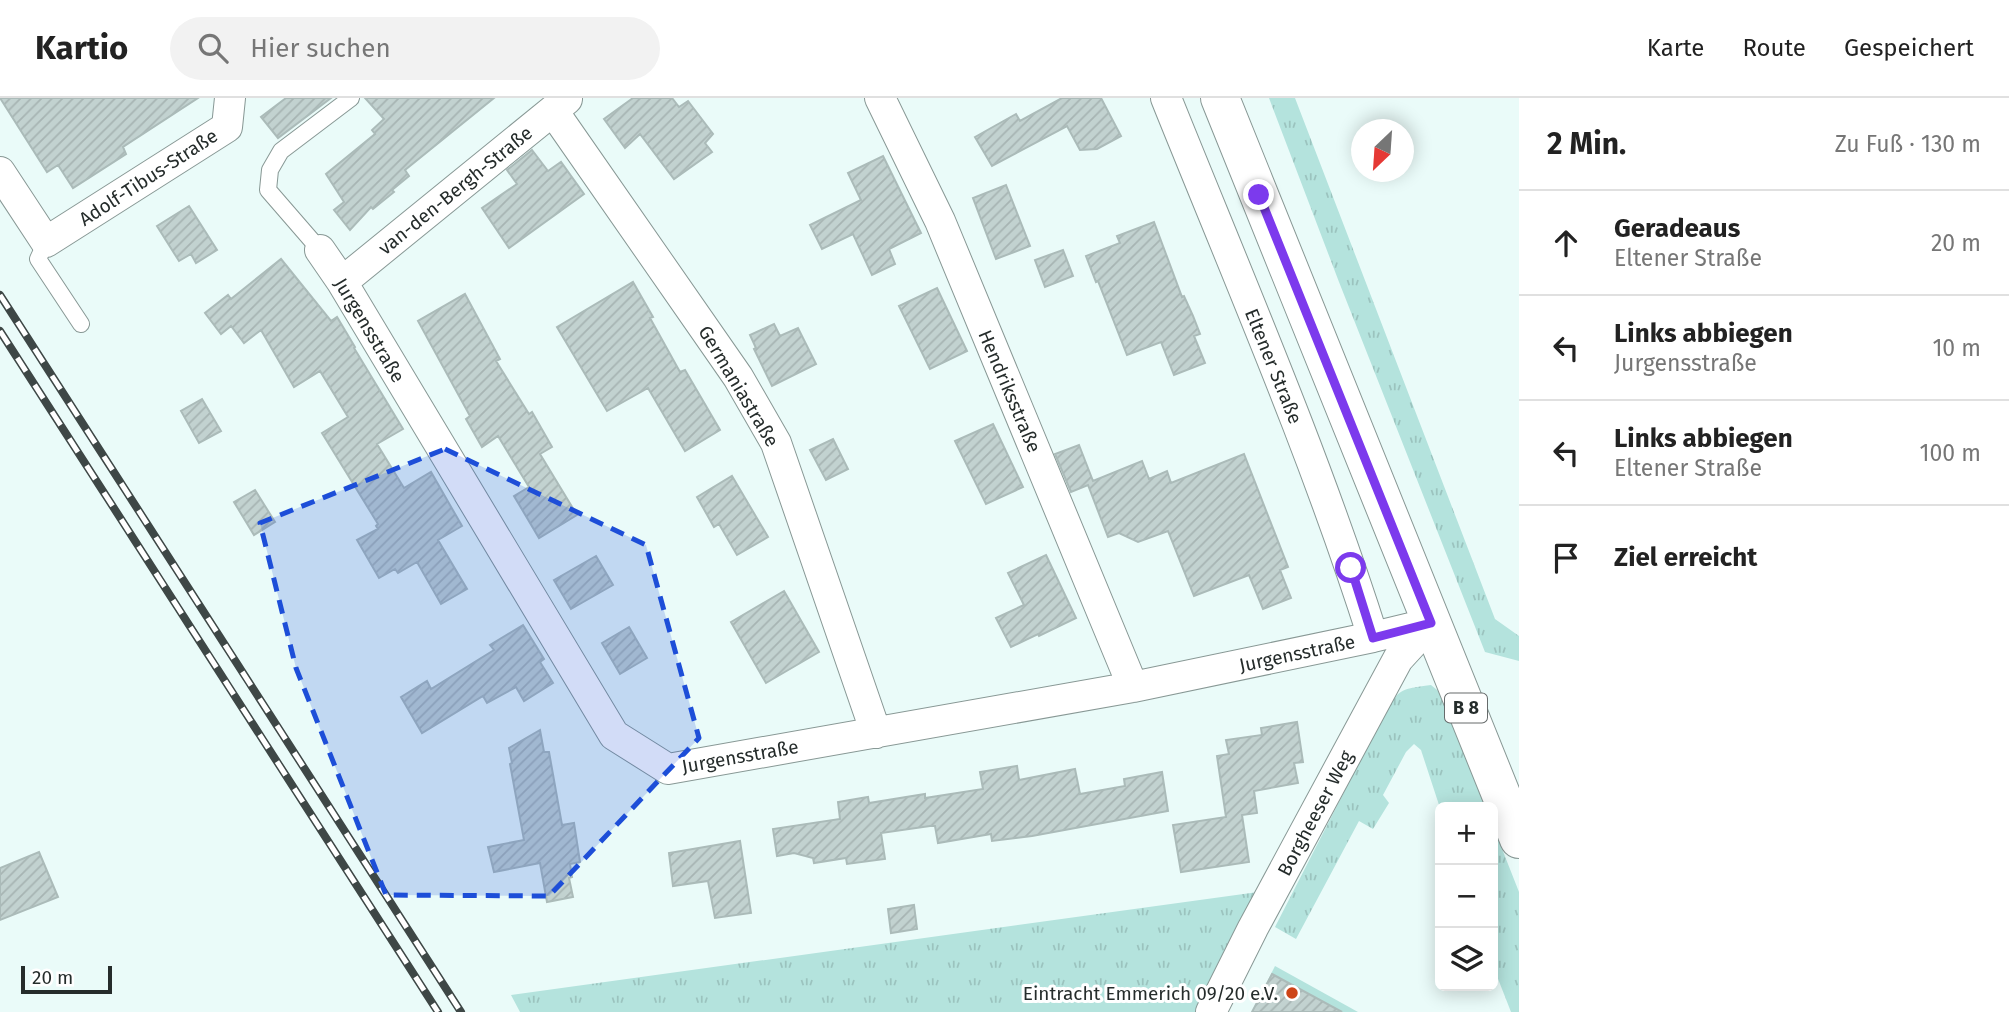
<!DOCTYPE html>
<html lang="de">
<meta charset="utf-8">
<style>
body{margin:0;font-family:"Fira Sans",sans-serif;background:#f2f2f2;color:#222}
.controls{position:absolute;right:21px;bottom:21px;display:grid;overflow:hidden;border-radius:10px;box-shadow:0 4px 18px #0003}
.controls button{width:63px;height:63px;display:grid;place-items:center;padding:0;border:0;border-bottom:2px solid #e0e0e0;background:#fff;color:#222;font:35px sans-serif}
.compass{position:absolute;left:1351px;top:21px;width:63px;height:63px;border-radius:50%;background:#fff;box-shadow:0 4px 18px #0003;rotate:205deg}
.scale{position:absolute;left:21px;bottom:18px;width:91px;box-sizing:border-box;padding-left:7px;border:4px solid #252c2b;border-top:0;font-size:19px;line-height:24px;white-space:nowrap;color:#252c2b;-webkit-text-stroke:5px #fff;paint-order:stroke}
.stop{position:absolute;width:21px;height:21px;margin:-16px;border:5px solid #7c3aed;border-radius:50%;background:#fff}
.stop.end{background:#7c3aed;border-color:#fff;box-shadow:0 2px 7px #0008}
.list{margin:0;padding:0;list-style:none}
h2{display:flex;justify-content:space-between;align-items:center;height:91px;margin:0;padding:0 28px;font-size:30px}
h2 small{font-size:23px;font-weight:400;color:#767676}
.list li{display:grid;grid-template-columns:46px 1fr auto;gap:21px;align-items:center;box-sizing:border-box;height:105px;padding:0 28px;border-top:2px solid #e0e0e0}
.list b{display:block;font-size:26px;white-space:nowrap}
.list p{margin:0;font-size:23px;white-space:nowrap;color:#767676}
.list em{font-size:23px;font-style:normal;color:#767676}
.icon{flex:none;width:38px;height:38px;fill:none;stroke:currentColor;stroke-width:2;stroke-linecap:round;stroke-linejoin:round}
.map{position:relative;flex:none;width:1519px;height:914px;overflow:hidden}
header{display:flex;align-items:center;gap:42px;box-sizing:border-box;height:98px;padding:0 35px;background:#fff;border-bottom:2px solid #e0e0e0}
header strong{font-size:33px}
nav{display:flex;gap:38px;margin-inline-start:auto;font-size:24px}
.search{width:490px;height:63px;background:#f2f2f2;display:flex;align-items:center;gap:18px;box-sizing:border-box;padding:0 24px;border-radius:38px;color:#767676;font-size:26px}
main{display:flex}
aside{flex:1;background:#fff}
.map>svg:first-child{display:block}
.grass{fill:url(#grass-tufts)}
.pitch{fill:#b4e3dd}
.building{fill:url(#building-hatch);stroke:#abbbb9;stroke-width:2}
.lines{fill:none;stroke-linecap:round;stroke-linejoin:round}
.service-casing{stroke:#889895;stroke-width:18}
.minor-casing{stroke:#889895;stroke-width:32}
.primary-casing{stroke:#889895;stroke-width:40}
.service{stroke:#fff;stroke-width:16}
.minor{stroke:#fff;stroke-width:30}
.primary{stroke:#fff;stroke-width:38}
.rail-casing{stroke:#3e4746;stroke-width:8}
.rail{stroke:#fff;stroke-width:5;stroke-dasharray:16;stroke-linecap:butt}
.route{stroke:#7c3aed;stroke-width:9}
.marked{fill:#1d4ed8;fill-opacity:0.2;stroke:#1d4ed8;stroke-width:5;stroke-dasharray:14 9;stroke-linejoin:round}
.poi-dot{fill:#cd4518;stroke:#fff;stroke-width:2.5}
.labels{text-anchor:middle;stroke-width:6;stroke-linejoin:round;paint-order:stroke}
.shield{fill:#fff;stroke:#666b6b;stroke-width:2}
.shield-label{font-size:18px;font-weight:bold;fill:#252c2b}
.street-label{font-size:19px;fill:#252c2b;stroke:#fff}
.poi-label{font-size:19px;fill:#252c2b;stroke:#fff;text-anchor:end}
</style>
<header>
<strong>Kartio</strong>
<div class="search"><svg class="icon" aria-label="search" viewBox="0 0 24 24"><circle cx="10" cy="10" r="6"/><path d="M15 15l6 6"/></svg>Hier suchen</div>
<nav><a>Karte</a><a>Route</a><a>Gespeichert</a></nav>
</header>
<main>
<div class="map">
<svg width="1519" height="914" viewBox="0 0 1519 914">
<defs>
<pattern id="grass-tufts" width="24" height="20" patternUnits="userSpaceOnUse" patternTransform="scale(1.75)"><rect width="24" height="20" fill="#b4e3dd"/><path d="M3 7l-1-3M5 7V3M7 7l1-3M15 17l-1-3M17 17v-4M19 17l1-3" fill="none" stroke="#9bc3be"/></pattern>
<pattern id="building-hatch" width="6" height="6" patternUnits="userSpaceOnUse" patternTransform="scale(1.75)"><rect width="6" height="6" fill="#c2d2d0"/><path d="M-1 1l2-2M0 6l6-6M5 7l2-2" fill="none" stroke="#a7b4b3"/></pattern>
</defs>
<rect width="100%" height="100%" fill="#eafbf9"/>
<path class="grass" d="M1269,0H1295L1495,521L1519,538V563L1485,554L1339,184Z
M1431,587L1442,596L1485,709L1440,710L1421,652L1414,646L1406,654L1383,697L1389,705L1373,731L1359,723L1296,841L1275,829L1382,620C1398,592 1398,591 1431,587Z
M1493,728L1519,794V914H1511L1493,868Z
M1258,794L1197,914H520L511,897Z"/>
<path class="pitch" d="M1275,868L1358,914H1252Z"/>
<path class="building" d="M0,0H198L123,49L126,56L73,90L58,67L47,74Z
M286,0H331L278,40L261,19Z
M365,0H494L405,72L409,78L392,92L394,94L373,111L371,109L350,132L334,112L344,104L326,76L375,36L372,32L384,21Z
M633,0H672L679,9L688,3L713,36L705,45L712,54L674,81L640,36L625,50L604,21Z
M1062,0H1101L1121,38L1097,51L1080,52L1067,28L992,68L975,39L1016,16L1020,23Z
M532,52L548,73L561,64L584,96L509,150L482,110L517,86L507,72Z
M883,58L921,135L889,151L895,166L872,177L853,136L822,151L810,127L861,102L848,75Z
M1006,87L1030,148L996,161L973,100Z
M189,108L217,152L196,165L191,156L179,163L157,128Z
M1154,124L1182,199L1184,198L1193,218L1200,236L1194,238L1205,265L1174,277L1161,244L1127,257L1098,183L1096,184L1086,158L1120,145L1117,138Z
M1063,152L1073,178L1045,189L1035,162Z
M281,161L331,223L337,219L355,249L354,250L403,331L377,346L404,390L431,374L462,428L438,442L467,491L441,506L417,464L398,475L395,471L379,480L357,442L378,431L376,428L378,426L322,335L348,319L320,273L294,289L261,232L244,245L231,228L221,236L205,215L228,197L231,201Z
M633,184L653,219L650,220L680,274L685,272L720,332L685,353L648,290L607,313L557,229Z
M937,190L967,253L930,271L899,208Z
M465,196L500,261L496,263L529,316L532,314L552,349L540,356L577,417L539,440L514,398L529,389L498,338L482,349L466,321L470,318L418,223Z
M774,226L780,238L798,230L816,266L772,288L754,251L756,250L750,237Z
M202,301L221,333L199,345L181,313Z
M993,326L1023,389L986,406L955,343Z
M833,341L848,371L826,382L810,352Z
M1079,347L1093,383L1142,363L1149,381L1167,373L1171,385L1244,356L1288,469L1280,472L1291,500L1263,511L1249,477L1194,498L1168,433L1138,444L1119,435L1108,439L1088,387L1071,394L1055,356Z
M732,378L768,439L737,457L719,426L714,429L697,399Z
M255,392L275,424L254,437L234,404Z
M1046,457L1076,520L1039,538L1038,536L1011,549L996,520L1024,507L1008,475Z
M596,458L613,487L571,511L554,482Z
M784,493L819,554L766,585L731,524Z
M523,527L544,561L540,564L553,585L524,603L516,589L487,605L483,598L422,635L401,599L427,583L431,591L494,552L490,547Z
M629,529L647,560L620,576L602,545Z
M1297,624L1303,664L1294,665L1298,685L1254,693L1257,715L1242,717L1249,764L1181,774L1173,727L1226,719L1217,658L1229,656L1226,642L1262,637L1261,630Z
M540,632L544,654H549L562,727L574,725L580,764L570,766L572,779L569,780L573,799L547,804L540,765L494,774L488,749L524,742L510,666L512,665L509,650Z
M1017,668L1019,682L1075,671L1080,696L1125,688L1124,681L1162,674L1168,713L1032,738L992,743L991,736L938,745L935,728H930L881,735L885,761L847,766L846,760L814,765L813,760L794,755L777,758L773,731L840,721L838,704L868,699L869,705L925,696V700L983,691L980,674Z
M740,743L751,815L715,820L708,783L673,788L669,755Z
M39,754L58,799L0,822V770Z
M914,807L917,831L891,835L888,811Z
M1272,876L1342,914H1252Z"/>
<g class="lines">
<defs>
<path id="service" d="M46,144L38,161L81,226
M320,152L268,92L270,72L281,53L351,0"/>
<path id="minor" d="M880,0L940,123L1133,589
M1166,0C1238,179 1315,356 1373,539
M553,13L738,279L776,345L876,635
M0,74L46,144L227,29L230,0
M320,152L342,184L614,637L668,671L1133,589L1373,539L1431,525
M342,184L567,1
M1211,914L1253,830L1398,561L1431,525"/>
<path id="primary" d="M1220,0L1519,741"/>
</defs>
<use href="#service" class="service-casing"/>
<use href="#minor" class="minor-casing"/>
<use href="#primary" class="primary-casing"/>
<use href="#service" class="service"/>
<use href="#minor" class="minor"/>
<use href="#primary" class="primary"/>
<defs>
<path id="rail" d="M0,197L461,914
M0,233L438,914"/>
</defs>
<use href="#rail" class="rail-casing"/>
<use href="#rail" class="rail"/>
</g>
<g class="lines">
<path class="route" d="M1259,97L1431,525L1373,540L1351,470"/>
</g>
<path class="marked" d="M445,351L646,447L699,640L549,798L386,797L296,570L260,425Z"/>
<circle class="poi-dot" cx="1292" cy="895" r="7"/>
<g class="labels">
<rect class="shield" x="1445" y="595.5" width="42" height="29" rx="5"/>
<g class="shield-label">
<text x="1466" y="616">B 8</text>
</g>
<g class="street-label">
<text transform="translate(148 79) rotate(-33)" y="7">Adolf-Tibus-Straße</text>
<text transform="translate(455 92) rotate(-39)" y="7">van-den-Bergh-Straße</text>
<text transform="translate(370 232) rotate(59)" y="7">Jurgensstraße</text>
<text transform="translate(1274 268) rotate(68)" y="7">Eltener Straße</text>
<text transform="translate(739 288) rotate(59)" y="7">Germaniastraße</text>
<text transform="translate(1010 293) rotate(67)" y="7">Hendriksstraße</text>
<text transform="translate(1297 555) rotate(-12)" y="7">Jurgensstraße</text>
<text transform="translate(740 658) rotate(-10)" y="7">Jurgensstraße</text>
<text transform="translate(1315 715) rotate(-62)" y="7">Borgheeser Weg</text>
</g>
<g class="poi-label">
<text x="1278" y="902">Eintracht Emmerich 09/20 e.V.</text>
</g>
</g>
</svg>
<div class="controls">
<button>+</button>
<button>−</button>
<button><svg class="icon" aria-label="layers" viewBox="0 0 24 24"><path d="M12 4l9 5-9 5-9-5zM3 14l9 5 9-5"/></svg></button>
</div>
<svg class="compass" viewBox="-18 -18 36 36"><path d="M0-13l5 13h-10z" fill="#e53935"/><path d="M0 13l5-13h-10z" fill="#767676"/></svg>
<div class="scale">20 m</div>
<div class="stop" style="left:1351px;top:470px"></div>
<div class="stop end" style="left:1259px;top:97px"></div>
</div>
<aside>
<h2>2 Min.<small>Zu Fuß · 130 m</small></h2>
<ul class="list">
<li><svg class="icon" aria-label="ahead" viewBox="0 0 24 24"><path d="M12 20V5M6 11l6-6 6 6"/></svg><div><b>Geradeaus</b><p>Eltener Straße</p></div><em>20 m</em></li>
<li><svg class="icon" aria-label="left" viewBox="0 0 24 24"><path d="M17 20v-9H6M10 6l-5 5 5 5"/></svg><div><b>Links abbiegen</b><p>Jurgensstraße</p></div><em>10 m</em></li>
<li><svg class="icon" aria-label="left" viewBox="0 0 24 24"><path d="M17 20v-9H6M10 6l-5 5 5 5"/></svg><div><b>Links abbiegen</b><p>Eltener Straße</p></div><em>100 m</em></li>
<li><svg class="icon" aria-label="arrive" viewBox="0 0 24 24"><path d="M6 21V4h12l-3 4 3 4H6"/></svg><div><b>Ziel erreicht</b></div></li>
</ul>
</aside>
</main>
